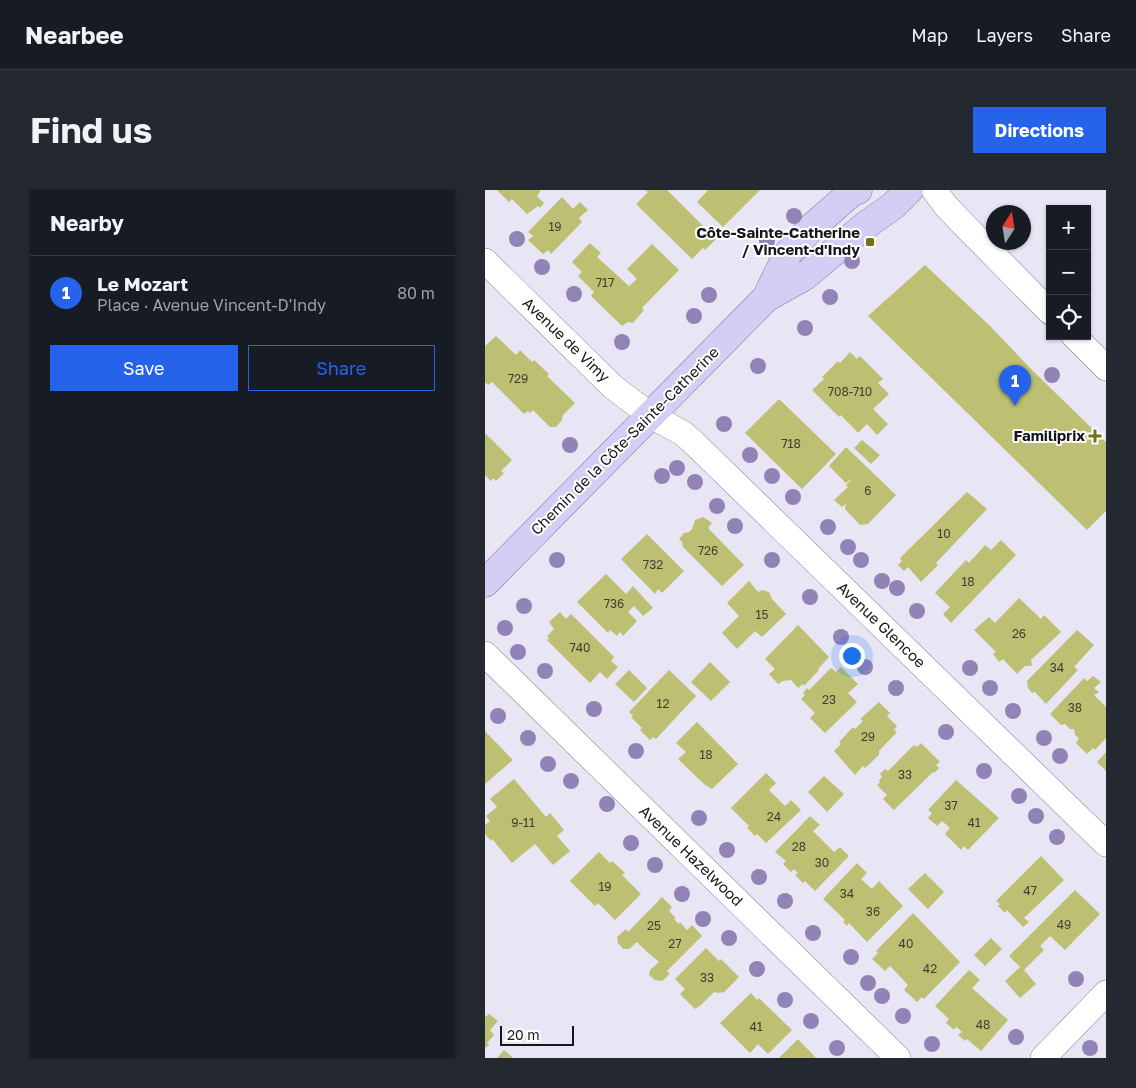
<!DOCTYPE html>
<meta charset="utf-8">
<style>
body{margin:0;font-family:"Golos Text",sans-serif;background:#242831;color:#f1f3f6}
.controls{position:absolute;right:15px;top:15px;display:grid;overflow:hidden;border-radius:0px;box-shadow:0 1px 4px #0004}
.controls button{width:45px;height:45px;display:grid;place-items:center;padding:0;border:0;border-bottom:1px solid #363941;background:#171b24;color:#f1f3f6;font:25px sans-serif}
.compass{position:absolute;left:501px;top:15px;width:45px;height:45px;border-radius:50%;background:#171b24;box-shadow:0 1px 4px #0004;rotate:12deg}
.scale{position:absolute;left:15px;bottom:12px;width:74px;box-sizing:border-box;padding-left:5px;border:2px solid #17161b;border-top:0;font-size:14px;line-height:18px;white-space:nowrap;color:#17161b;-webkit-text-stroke:4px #fff;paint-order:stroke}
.you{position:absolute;left:366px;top:465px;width:18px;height:18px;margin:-12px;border:4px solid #fff;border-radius:50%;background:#1a73e8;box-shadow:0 0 0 8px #1a73e833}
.badge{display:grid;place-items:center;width:32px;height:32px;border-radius:50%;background:#2563eb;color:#fff;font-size:16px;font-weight:700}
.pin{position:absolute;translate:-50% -41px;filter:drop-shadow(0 1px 2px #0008)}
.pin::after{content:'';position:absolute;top:26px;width:18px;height:15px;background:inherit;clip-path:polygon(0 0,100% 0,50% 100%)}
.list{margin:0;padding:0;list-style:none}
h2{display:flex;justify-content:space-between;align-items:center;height:65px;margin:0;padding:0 20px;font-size:21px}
h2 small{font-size:16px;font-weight:400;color:#9ea1a6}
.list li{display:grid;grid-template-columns:32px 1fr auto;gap:15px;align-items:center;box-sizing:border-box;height:75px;padding:0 20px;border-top:1px solid #363941}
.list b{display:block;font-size:19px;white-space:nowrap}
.list p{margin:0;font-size:16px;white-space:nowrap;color:#9ea1a6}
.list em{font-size:16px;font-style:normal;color:#9ea1a6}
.actions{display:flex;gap:10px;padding:15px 20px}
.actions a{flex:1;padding:11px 0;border:1px solid #2563eb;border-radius:0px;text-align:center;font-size:18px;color:#2563eb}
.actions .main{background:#2563eb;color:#fff}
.icon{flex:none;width:28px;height:28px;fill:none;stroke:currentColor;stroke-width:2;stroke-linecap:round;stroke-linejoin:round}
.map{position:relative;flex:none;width:621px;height:868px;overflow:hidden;border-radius:0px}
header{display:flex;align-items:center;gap:30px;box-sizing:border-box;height:70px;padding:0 25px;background:#171b24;border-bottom:1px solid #363941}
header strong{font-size:24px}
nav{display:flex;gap:28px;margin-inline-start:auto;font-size:18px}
.intro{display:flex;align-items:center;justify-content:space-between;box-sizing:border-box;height:120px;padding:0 30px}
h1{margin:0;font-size:35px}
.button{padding:12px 22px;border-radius:0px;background:#2563eb;color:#fff;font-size:18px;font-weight:700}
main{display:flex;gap:30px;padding:0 30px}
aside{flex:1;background:#171b24;border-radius:0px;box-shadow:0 1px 4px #0004}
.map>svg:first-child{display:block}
.building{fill:#bdc073}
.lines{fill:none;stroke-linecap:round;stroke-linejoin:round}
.minor-casing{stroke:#82808d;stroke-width:26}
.major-casing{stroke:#8278a4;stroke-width:29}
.minor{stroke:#fff;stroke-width:25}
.major{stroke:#d6cdf4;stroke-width:28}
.tree{fill:#9283b6}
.poi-dot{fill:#727319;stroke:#fff;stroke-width:2}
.labels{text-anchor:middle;stroke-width:4;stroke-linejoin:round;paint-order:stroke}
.number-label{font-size:12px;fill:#404031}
.poi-label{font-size:15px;font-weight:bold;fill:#17161b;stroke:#fff;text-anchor:end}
.street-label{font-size:15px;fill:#17161b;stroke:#fff}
</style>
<header>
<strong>Nearbee</strong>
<nav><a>Map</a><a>Layers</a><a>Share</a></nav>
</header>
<div class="intro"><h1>Find us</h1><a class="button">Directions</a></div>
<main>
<aside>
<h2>Nearby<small></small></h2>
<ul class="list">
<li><span class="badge">1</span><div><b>Le Mozart</b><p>Place · Avenue Vincent-D'Indy</p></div><em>80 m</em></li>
</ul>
<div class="actions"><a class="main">Save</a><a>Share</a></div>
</aside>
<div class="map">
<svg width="621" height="868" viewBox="0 0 621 868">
<rect width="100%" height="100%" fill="#e8e5f5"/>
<path class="building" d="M12,0H56L52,6L59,13L55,18L53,16L42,24L27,9L24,12Z
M160,0H182L231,49L220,60L218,58L207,69L151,14L163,2Z
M223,0H275L238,37L212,12Z
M77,7L88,19L95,12L103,20L94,28L97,32L66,64L63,60L58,64L43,50L48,46L43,42Z
M105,53L116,63L112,67L144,96L152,89L142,79L167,54L194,80L157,118L159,120L148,133L143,132L137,136L106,106L109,102L93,86L97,82L87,72Z
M440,75L504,135L547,180L621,252V321L602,340L383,126Z
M11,146L31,165L35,160L47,172L49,170L64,184L62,186L90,213L78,225L77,230L71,237H65L48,220L45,223L43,221L39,224L7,192L3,195L0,192V156Z
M365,162L372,169L375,166L398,189L393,193L404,204L388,219L403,234L392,245L382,234L373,243L356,225L354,227L327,200L339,189L337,187L353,171L355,173Z
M294,209L351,264L317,299L260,243Z
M1,244L27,270L16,281L19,283L11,291L8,288L6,291L0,285V245Z
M377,250L395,265L386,274L369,258Z
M361,257L411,305L383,334L375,335L360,319L361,314L357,317L349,310L363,297L361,295L368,288L361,293L344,276Z
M482,302L502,319L451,373L453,375L436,392L423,377L419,381L413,375L417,371L415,368Z
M218,327L227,333L223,338L259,375L237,396L198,357L197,352L194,349L199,343L204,342L207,339L210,330Z
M162,344L199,381L177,403L173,399L170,404L136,369Z
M516,350L531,365L466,433L458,424L465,417L450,403L481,370L484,373L500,355L506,360Z
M121,384L141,404L148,396L168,418L158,426L149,416L143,422L152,431L138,446L135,442L132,446L125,440L123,443L92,412Z
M264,391L273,402L277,400L284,402L287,409L301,424L277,447L270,441L252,459L237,443L254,426L242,413Z
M534,408L556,429L559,425L576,442L546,470L547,475L545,476H540L532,484L518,469L514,472L508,464L511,462L489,440L504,427L510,433Z
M75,422L81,429L86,424L129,467L126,471L133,477L122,489L115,482L105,493L62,450L64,448L62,446L69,439L64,432Z
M313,435L344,467L333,479L334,480L319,496L318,494L313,498L306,490L298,491L293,494L284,484L290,479L280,469Z
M592,440L609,455L589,477L593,480L561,514L550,502L547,503L543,498L542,491Z
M225,472L245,492L226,511L206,492Z
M356,477L373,494L363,503L372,512L340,543L325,528L330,523L316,509L320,505L318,503L322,498L324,500L346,478L351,482Z
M144,480L162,498L149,512L130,494Z
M184,480L211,506L171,549L168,547L165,550L155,540L157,538L146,527L148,526L144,522Z
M608,486L616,492L609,498L614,502L609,505L621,517V548L610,560L608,558L602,564L591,553L594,548L590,545L589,539H585L580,534L576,535L565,524L599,488L602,491Z
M394,512L405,523L402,526L412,536L409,540L412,542L394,561V565L380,578L378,576L370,585L349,561L356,554L354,552L368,537L370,539L378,531L375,529Z
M212,532L253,574L227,599L219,594L193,569L201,562L191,553Z
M0,541L28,570L0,594Z
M436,553L455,572L451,575L454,578L449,583L448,582L409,620L398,609L402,605L392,595L395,592L394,590L397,587L395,584L400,579L403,581L429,555L432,557Z
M621,562V581L612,572Z
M281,583L291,593L284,600L300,616L306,610L316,620L281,653L272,644L270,646L262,638L264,636L246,618Z
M339,586L359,604L342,622L323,602Z
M29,589L61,627L65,623L79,640L72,646L85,661L68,675L50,654L27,673L7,649L6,651L0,644V635L5,631L1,626L12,617L5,609Z
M471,590L514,628L483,660L479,656L476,660L460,644L465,638L457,631L452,636L443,628L447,623L443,620Z
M325,626L335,635L328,641L349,662L355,657L364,666L330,701L320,691L318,693L310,685L313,683L309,679L306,682L298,674L301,671L290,662Z
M114,662L125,673L127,671L140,683L137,685L156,704L130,730L113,713L110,716L85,691Z
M556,666L579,690L539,728L544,732L538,737L522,720L520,723L513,716L515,714L511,711Z
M372,673L382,683L376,689L387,699L394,691L418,716L382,752L364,733L362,736L358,732L360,730L338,709Z
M440,683L459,702L443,719L423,699Z
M590,700L615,724L580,760L565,746L555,756L559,760L539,780L551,794L535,808L520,791L535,777L524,766Z
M177,707L187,717L184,721L191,728L189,729L194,734L195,732L202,740L207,735L217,746L182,781L185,784L177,791L170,790L164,785L165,780L174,772L162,762L152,752L144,759H138L133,753L132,747L141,739L143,742Z
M428,723L475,772L439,809L437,807L432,812L419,800L423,795L405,776L400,781L387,769L393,763L391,761Z
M506,748L517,759L500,776L489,765Z
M221,758L234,771L236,769L254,787L239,802L234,803L229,802L216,815L210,819L195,804L200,799L190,789Z
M484,780L495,790L487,798L523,830L496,861L482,849L480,851L473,845L477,842L474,839L471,837L469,840L461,833L464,829L450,816Z
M266,803L272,810L274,808L307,840L283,864L273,854L265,863L235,833Z
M4,824L13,831L5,840L9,845L2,853L4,855L0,858V827Z
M313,849L331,868H294Z
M19,860L28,868H12Z"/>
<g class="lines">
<defs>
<path id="minor" d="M449,0L461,16L484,40L565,122
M0,71L128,197L165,225L199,244L211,255L621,654
M589,146L621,178
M0,464L413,868
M558,868L621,803"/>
<path id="major" d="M281,108L303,63L326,38L366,3L373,0
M0,393L281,108L320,86L381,35L408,16L424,0"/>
</defs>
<use href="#minor" class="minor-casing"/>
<use href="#major" class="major-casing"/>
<use href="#minor" class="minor"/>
<use href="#major" class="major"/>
</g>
<g class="tree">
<circle cx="309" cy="26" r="8"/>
<circle cx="32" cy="49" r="8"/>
<circle cx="282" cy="51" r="8"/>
<circle cx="367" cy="71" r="8"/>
<circle cx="57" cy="77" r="8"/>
<circle cx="89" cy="104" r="8"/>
<circle cx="224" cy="105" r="8"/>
<circle cx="345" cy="107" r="8"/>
<circle cx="209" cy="126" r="8"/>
<circle cx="320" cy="138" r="8"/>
<circle cx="137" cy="152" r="8"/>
<circle cx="273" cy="176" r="8"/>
<circle cx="567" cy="185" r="8"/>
<circle cx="239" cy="234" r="8"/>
<circle cx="85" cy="255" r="8"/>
<circle cx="265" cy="265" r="8"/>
<circle cx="192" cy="278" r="8"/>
<circle cx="177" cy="286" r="8"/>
<circle cx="287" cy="286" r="8"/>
<circle cx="210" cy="292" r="8"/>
<circle cx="308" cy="307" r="8"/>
<circle cx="232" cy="316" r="8"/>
<circle cx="250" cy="336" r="8"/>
<circle cx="343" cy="337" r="8"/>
<circle cx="363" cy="357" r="8"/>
<circle cx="72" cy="370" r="8"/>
<circle cx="287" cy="370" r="8"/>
<circle cx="376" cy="370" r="8"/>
<circle cx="397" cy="391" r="8"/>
<circle cx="412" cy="398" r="8"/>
<circle cx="325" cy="407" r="8"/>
<circle cx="39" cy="416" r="8"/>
<circle cx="432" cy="421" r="8"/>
<circle cx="20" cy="438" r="8"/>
<circle cx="356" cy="447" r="8"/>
<circle cx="33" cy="462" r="8"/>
<circle cx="380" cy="477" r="8"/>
<circle cx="485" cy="478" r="8"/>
<circle cx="60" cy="481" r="8"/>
<circle cx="411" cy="498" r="8"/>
<circle cx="505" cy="498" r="8"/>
<circle cx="109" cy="519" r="8"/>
<circle cx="528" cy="521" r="8"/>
<circle cx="13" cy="526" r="8"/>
<circle cx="461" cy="542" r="8"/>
<circle cx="43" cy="548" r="8"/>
<circle cx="559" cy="548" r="8"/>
<circle cx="151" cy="561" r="8"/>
<circle cx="575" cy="566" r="8"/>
<circle cx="63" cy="574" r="8"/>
<circle cx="499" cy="581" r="8"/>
<circle cx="86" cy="591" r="8"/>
<circle cx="534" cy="606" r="8"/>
<circle cx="122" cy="614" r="8"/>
<circle cx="551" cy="626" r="8"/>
<circle cx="214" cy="628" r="8"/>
<circle cx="572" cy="647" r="8"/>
<circle cx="146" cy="653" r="8"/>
<circle cx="242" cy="660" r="8"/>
<circle cx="170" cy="675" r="8"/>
<circle cx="274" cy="687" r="8"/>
<circle cx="197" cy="704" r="8"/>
<circle cx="300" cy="711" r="8"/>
<circle cx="218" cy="729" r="8"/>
<circle cx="328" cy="743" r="8"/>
<circle cx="244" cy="748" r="8"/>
<circle cx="366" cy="767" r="8"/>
<circle cx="272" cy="779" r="8"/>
<circle cx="591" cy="789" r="8"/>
<circle cx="383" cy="793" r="8"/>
<circle cx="397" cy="806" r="8"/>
<circle cx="300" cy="810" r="8"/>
<circle cx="418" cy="826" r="8"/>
<circle cx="326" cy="831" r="8"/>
<circle cx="531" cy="847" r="8"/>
<circle cx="447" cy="854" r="8"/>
<circle cx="352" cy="858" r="8"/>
<circle cx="605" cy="858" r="8"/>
</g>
<g class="poi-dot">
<rect x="380" y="47" width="10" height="10" rx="2.5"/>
<path d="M607.5 238.5h5v5h5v5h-5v5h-5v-5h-5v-5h5z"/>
</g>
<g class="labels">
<g class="number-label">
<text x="70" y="41">19</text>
<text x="120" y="97">717</text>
<text x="33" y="193">729</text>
<text x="365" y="206">708-710</text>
<text x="306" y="258">718</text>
<text x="383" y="305">6</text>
<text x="459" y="348">10</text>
<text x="223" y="365">726</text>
<text x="168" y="379">732</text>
<text x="483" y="396">18</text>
<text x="129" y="418">736</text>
<text x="277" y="429">15</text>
<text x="534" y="448">26</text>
<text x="95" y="462">740</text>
<text x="572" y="482">34</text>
<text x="344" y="514">23</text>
<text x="178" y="518">12</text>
<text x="590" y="522">38</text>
<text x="383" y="551">29</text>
<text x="221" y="569">18</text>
<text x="420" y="589">33</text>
<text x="466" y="620">37</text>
<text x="289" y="631">24</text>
<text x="38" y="637">9-11</text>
<text x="489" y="637">41</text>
<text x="314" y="661">28</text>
<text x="337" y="677">30</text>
<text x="120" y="701">19</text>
<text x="545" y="705">47</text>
<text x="362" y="708">34</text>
<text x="388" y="726">36</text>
<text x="579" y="739">49</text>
<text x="169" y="740">25</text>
<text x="190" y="758">27</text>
<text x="421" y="758">40</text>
<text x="445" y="783">42</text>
<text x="222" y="792">33</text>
<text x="498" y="839">48</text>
<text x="271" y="841">41</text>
</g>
<g class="poi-label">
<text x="375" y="48">Côte-Sainte-Catherine<tspan x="375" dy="17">/ Vincent-d'Indy</tspan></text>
<text x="600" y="251">Familiprix</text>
</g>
<g class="street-label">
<text transform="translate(81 150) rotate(44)" y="5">Avenue de Vimy</text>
<text transform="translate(140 251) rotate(-45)" y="5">Chemin de la Côte-Sainte-Catherine</text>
<text transform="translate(396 435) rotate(44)" y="5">Avenue Glencoe</text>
<text transform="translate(206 666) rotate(44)" y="5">Avenue Hazelwood</text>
</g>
</g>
</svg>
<div class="controls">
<button>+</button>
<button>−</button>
<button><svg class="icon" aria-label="locate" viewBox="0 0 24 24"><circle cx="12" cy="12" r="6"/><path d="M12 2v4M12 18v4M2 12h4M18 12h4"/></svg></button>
</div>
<svg class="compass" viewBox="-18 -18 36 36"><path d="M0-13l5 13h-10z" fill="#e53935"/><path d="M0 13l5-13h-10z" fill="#9ea1a6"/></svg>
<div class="scale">20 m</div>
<div class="you"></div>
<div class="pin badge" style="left:530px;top:216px">1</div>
</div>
</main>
